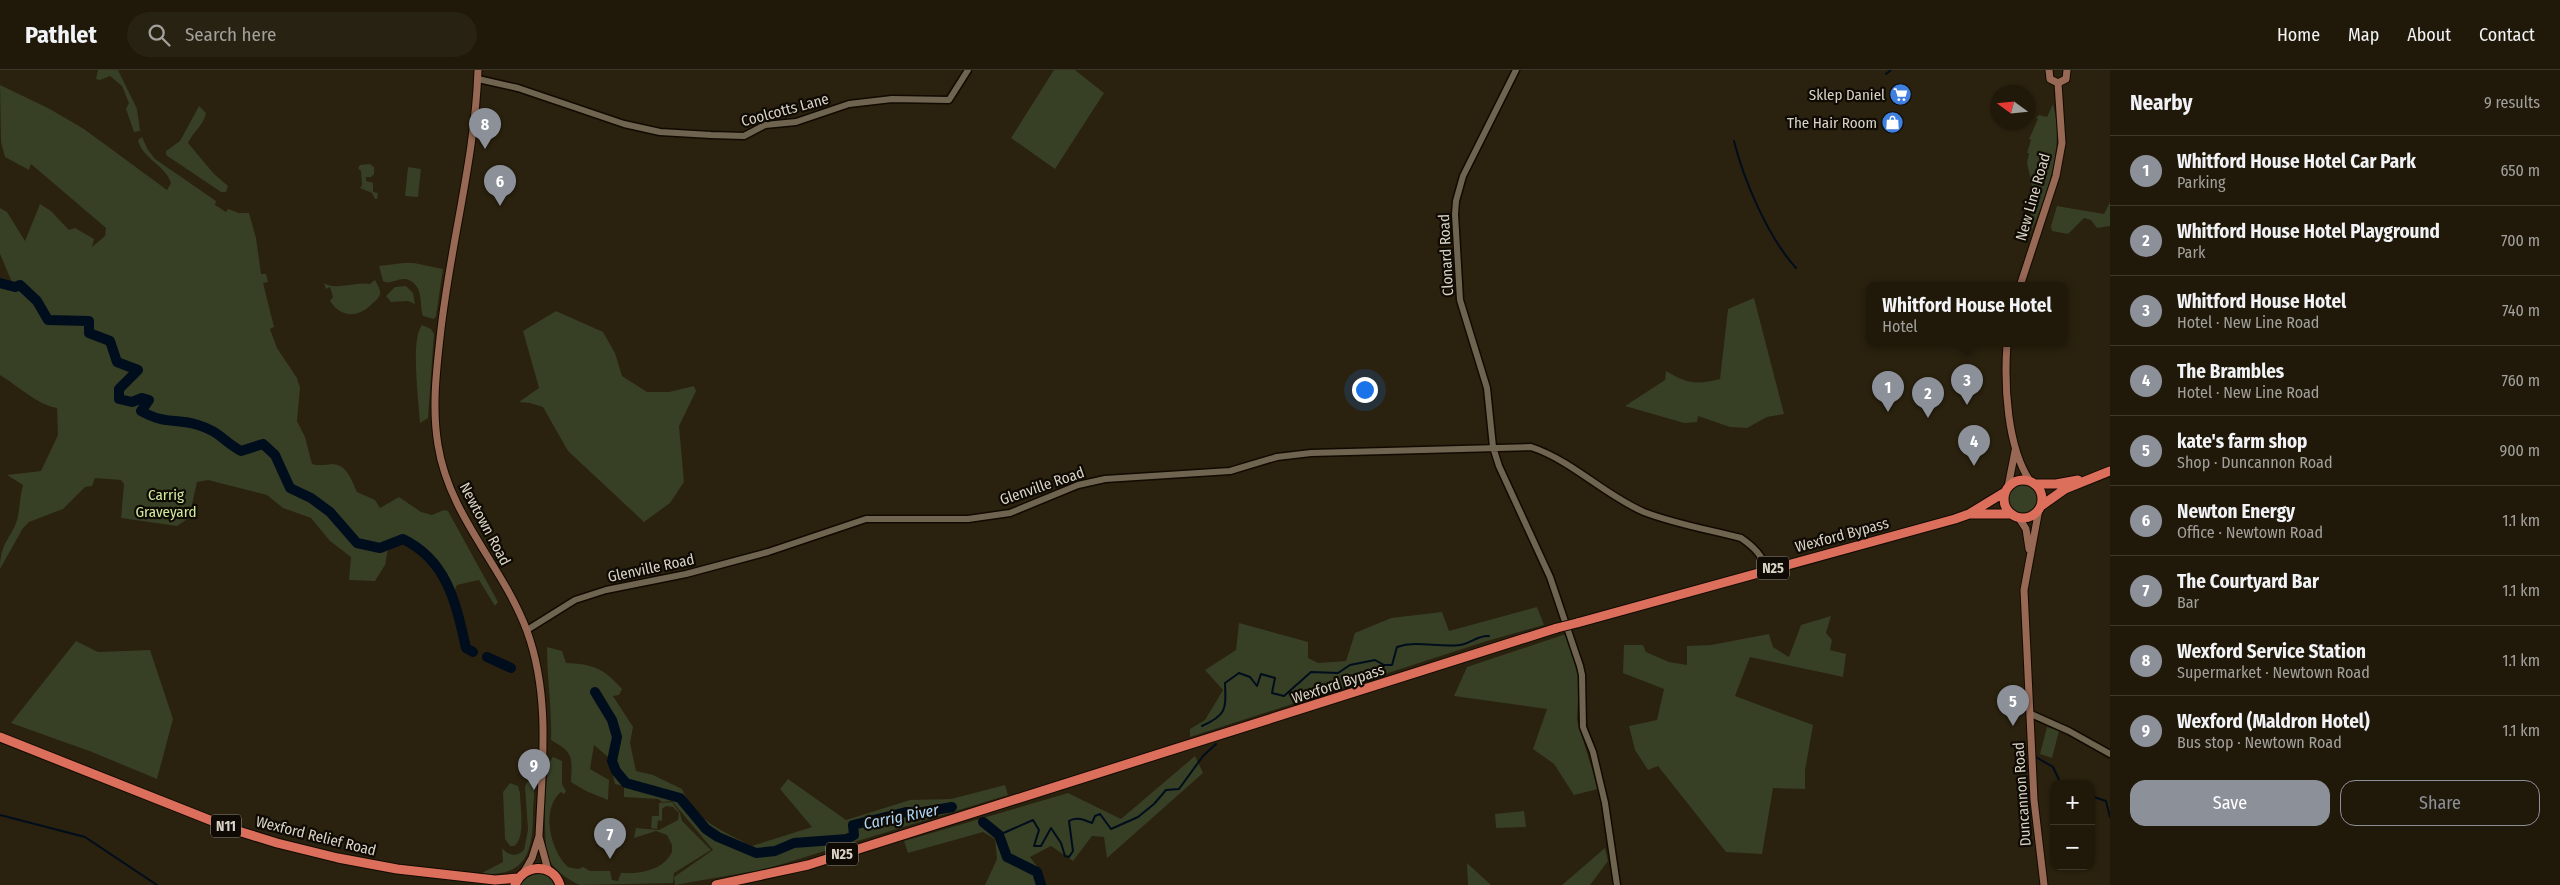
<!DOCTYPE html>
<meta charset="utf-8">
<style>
body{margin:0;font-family:"Fira Sans Condensed",sans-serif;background:#282213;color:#f1f3f6}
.controls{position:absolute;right:15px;bottom:15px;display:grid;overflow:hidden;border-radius:10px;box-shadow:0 1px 4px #0004}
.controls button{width:45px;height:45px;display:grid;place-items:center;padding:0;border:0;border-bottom:1px solid #3d382b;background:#20190a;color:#f1f3f6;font:25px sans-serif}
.compass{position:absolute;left:1990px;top:15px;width:45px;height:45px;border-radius:50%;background:#20190a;box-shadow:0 1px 4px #0004;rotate:285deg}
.you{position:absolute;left:1364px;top:319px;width:18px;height:18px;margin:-12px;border:4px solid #fff;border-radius:50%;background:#1a73e8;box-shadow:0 0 0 8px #1a73e833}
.badge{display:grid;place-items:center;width:32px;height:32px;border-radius:50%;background:#8c9099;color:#fff;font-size:16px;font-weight:700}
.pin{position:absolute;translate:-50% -41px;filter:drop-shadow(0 1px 2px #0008)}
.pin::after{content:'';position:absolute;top:26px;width:18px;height:15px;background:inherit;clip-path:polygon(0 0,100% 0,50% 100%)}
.popup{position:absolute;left:1866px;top:212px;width:202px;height:65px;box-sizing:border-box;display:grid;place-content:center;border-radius:10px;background:#20190a;filter:drop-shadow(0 1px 4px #0005);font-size:16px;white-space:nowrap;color:#a2a09c}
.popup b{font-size:19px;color:#f1f3f6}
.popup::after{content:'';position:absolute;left:50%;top:100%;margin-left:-10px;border:10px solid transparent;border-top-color:#20190a}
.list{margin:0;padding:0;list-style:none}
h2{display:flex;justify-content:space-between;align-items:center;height:65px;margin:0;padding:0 20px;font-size:21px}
h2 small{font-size:16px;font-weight:400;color:#a2a09c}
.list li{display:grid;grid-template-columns:32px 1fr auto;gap:15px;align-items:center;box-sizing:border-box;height:70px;padding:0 20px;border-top:1px solid #3d382b}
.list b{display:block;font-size:19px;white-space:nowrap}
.list p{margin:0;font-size:16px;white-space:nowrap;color:#a2a09c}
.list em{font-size:16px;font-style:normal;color:#a2a09c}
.actions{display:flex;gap:10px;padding:15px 20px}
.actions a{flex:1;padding:11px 0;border:1px solid #8c9099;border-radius:15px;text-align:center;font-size:18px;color:#8c9099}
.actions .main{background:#8c9099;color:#fff}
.icon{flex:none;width:28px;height:28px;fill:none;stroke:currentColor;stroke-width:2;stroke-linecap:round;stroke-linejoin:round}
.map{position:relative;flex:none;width:2110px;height:815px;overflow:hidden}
header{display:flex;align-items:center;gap:30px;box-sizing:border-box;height:70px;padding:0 25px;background:#20190a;border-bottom:1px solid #3d382b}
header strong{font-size:24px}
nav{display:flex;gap:28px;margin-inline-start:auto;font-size:18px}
.search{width:350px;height:45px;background:#282213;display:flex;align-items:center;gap:12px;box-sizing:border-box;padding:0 18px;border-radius:28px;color:#a2a09c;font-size:19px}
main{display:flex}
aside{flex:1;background:#20190a}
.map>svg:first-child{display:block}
.green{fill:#373f25}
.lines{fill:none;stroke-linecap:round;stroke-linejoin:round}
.stream{stroke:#000d1c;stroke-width:2}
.river{stroke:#000d1c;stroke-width:10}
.tertiary-casing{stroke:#120a00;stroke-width:9}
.secondary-casing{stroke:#120a00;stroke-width:9}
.trunk-casing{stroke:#120a00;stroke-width:11}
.tertiary{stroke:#6e644f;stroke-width:6}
.secondary{stroke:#976854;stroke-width:7}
.trunk{stroke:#db6f5b;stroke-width:9}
.trunk-bridge-casing{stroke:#120a00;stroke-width:11;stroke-linecap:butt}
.trunk-bridge{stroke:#db6f5b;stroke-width:9}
.labels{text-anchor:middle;stroke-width:4.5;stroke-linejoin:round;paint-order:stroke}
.shield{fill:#0f0b04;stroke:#9c978c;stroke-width:1}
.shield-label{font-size:14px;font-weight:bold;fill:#d9d3c7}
.poi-label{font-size:15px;fill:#d9d3c7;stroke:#0f0b04;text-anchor:end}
.street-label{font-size:15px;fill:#d9d3c7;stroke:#0f0b04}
.park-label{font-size:15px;fill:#d1ea9e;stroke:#0f0b04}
.water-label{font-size:16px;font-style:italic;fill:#aed7f7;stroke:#0f0b04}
</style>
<header>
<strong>Pathlet</strong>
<div class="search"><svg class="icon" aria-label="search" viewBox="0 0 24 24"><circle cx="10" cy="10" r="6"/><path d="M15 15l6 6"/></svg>Search here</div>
<nav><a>Home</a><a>Map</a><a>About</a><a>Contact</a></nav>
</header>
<main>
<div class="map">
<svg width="2110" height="815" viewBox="0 0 2110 815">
<rect width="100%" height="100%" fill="#2a210e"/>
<path class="green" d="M98,0H118L137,39L140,61L134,62L126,39L129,33L122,16L110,6L100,10L96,9Z
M1054,0H1075L1104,23L1055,99L1011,68Z
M0,15L48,38L84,59L167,120L171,113C167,97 141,87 138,70L142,67L148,80L155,89L216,131L215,135L226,142L228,139L239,143H249L256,168L261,204H266L268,212L263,213L274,257L270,259L277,278L297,308L300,318L297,351L305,367L312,394C319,396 325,395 332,394C347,394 352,411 357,422L375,430L380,438L399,427L421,442L432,445L444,440L448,441L498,532L495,536L479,510L457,515L453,524L430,489L403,469L389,474L385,495L375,511L349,510L351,487L330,471L311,448L283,438L267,425L208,410L197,412L189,448L177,456L121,448L124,414L121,410L95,408L92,416L85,417L63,439L29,452L23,458L0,499C0,470 13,468 18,446C20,436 20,425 23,415L7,405L41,401L58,365L57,338C38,335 18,316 0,305V213L14,217L0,184V138L7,142L25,171L40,134L51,141L69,160L75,158L94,169L92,177L105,166L106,158L31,94L29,100L5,87L1,72Z
M2053,34C2065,79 2047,123 2030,165L2028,155L2035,129L2027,93L2029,83H2027L2031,70L2029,69L2038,49L2036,48L2039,45L2047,47Z
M199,36L206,43C204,55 193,62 188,73L214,104L228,116L226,122H221L166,85V81L180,71Z
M370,94L374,97V104L371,107H366V111L373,113V122L378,123L377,129H375L372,123L360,118L362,115L361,101L358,98L360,95Z
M408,97L421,99L418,127L405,126Z
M2110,132V156L2097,158L2091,150L2084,148L2068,164L2052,161L2051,156L2057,136L2104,144Z
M403,193H414L443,199L436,246L434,249L423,246C419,234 424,217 409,210C400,206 390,216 383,211L379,196Z
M375,210C377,214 381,220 380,224C379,228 375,231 372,234C358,248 341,248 330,231L333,227L330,217L326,219L324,213C335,221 355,211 370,214Z
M406,216L413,223L415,234L408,231L391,232L386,226L395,217Z
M1754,228L1784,344L1767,347L1747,358L1730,357L1698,346L1697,352L1684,353L1625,336L1665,310L1666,301C1688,314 1697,315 1720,309L1728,239Z
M556,241L603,262L615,283L622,306L647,322H669L694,316L696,321L679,356L684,412L670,433L644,452L568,381L543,337L530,333L519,332L539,318L523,261Z
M422,255L431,259L434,264L428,348L420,353C419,332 410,269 422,255Z
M2008 429a16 16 0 1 1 32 0a16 16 0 1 1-32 0Z
M1537,537L1544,555L1487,571L1190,667V659L1205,650L1223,620L1205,600L1236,580L1239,553L1308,572V588L1318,593L1346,591L1355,563L1391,548L1442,542L1449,561Z
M1831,546L1826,563L1832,570L1830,580L1846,584L1843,607L1750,587L1735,626L1813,655L1805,701V719L1773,718L1762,784L1726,782L1658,696L1648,700L1635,680L1629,656L1657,650L1664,619L1623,603L1624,575H1643L1646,582L1669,592L1687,595V576L1711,575L1769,564L1773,577L1789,587L1801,555Z
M1566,564L1579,609L1577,650L1598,719L1574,725L1554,694L1533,679L1547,639L1454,626L1467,597Z
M76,571L98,582L150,580L173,649L157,709L92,682L11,653Z
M547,577L562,581L566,593C592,594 604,598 622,619L619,625L613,626L633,657L630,673L636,701L653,705L682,719C694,750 724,762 752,776L812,757L780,719L788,709L846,750L910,730L951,729L1005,715L1008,725L766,799L675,815L674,807L713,780L672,731L662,732L658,729L624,727V716L615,714L608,687L594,675L590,699L609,710L608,730L586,721L571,712C572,687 574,683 551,670C552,638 547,609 547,577Z
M2047,657L2059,661L2052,688L2040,684Z
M1195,686L1203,703L1107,788L1104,767L1092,766L1073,791L1051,776L1030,787L1042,803L1044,815H985L997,789L995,769L983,762L908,783L904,771L1068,723L1121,749Z
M553,687L562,691V714L566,721L564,724L561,722C540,740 551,781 568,797L578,799L583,797L590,801H610L612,810L618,811L621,803C638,804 663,801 672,782V775L667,765L656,761L634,768L636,758L659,760L678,750L679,743L673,737L666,736L662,739V751L658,750L657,759L651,758L652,746H659V733L672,732L680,743L682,751L711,780L674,803L673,813L580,815C568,810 553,800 548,787C543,773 544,695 553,687Z
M532,711C536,719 533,732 533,742C533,782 527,807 480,804L503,792L502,778C508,786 517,787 524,780L528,760L525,717L527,712Z
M510,713L518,716L520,723C520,736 526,769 514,776H510L505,769L503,722Z
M1524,741L1526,757L1496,758L1495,744Z
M1605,778L1608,791L1590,815H1562Z
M1467,793L1491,815H1468Z
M540,802L551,807L556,815H517L523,807Z"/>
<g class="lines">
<path class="stream" d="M1886,4L1891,0
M1734,71C1744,111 1768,167 1796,198
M1202,656C1227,645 1226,639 1225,613L1239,603L1250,607L1257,616L1261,604L1275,608L1272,623L1284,626L1311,602L1338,603L1350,595L1375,590L1384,595H1392L1397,577C1418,570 1438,578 1460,575C1471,574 1477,565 1489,566
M2034,686L2053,697L2061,714
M2091,726L2106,731L2110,747
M0,745L85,767L157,815
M999,765L1033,750L1039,760L1034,776H1041L1051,758L1061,773L1065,786L1069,787L1073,781L1069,751C1076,746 1085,750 1092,753L1095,746L1100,744L1111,759L1138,747L1154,734L1166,720L1179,719L1203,686L1216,674"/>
<path class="river" d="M0,213L15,217L20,215L37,231L48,250L89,251V263L110,271L117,292L138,300L119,319V329L132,332L142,328L149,330L141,341C166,355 175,348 198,355C219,361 223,371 241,381L263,374L275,385L290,418L311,428L330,442L357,473L380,478L403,469C448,491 456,534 466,578L473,582
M487,587L511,598
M595,622L612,650L617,667L612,691L616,701L626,713L680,728L706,759L718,767L756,783L775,781L794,773L847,769L854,765L853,755L906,742L918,743L952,737
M983,752L999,765L1007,787L1037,802L1041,815"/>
<defs>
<path id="tertiary" d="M1516,0L1463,106L1456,131L1455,144L1460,230L1487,318L1493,377L1499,396L1550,507L1580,596L1582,605L1583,657L1593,682L1605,733L1617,815
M478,9L518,18L624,54L660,62L711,65L744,66L765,55L796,52L849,34L892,29L949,30L968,0
M527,560L575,530L606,520L686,504L768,482L866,449H968L1010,443L1078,415L1105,409L1230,401L1277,387L1311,383L1531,377C1573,391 1604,425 1644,442C1675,454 1710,460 1741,468C1754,477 1762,485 1767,500
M2031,644L2069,661L2110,684"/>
<path id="secondary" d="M478,0C475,90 449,179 440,268C436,304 432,339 438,375C449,446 503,496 527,561C551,627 542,698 539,766L532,788L524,802
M2049,0L2050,9L2058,13L2066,9L2067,0
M2020,216L2056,106L2062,73L2058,13
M2007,274C2004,315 2007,377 2030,411
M2008,417L2015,381
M2039,439L2024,520L2034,730L2044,815
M2019,448L2026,459L2029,479
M539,767L548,800"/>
<path id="trunk" d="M2004 429a19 19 0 1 1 38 0a19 19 0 1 1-38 0Z
M2035,414H2056L2078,410
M2041,436L2065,419L2110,401
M1970,444H2011
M1577,553L1955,449L1969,444L2005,422
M0,667L235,760L277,773L338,788L397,799L495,810L518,808
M515,815C523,794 553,792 560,815
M716,815L808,795L1557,558"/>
</defs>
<use href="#tertiary" class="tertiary-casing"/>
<use href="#secondary" class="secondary-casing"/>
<use href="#trunk" class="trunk-casing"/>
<use href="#tertiary" class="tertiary"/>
<use href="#secondary" class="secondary"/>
<use href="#trunk" class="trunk"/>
<defs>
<path id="trunk-bridge" d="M1557,558L1577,553"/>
</defs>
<use href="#trunk-bridge" class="trunk-bridge-casing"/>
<use href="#trunk-bridge" class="trunk-bridge"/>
</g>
<defs>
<symbol id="supermarket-disc" viewBox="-11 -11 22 22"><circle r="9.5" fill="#3f7fe0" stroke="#0f0b04"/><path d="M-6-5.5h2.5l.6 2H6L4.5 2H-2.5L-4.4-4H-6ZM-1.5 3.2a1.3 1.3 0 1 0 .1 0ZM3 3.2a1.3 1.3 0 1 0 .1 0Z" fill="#fff"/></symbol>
<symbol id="shop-disc" viewBox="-11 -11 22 22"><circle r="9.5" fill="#3f7fe0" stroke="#0f0b04"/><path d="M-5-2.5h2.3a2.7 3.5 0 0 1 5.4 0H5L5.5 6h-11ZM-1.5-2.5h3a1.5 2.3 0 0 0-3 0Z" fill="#fff"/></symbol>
</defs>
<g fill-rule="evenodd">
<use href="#supermarket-disc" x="1888" y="12" width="25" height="25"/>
<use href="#shop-disc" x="1880" y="40" width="25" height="25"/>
</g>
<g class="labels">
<g class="shield">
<rect x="1757" y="486.5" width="32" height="23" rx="4"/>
<rect x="211" y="744.5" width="30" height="23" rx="4"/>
<rect x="826" y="772.5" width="32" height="23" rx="4"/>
</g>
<g class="shield-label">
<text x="1773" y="503">N25</text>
<text x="226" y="761">N11</text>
<text x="842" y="789">N25</text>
</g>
<g class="poi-label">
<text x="1885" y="30">Sklep Daniel</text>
<text x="1877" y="58">The Hair Room</text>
</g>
<g class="street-label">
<text transform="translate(785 40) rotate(-15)" y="5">Coolcotts Lane</text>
<text transform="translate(2033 127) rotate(-74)" y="5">New Line Road</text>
<text transform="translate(1446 185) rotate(-93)" y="5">Clonard Road</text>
<text transform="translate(1042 416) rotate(-19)" y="5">Glenville Road</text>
<text transform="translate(485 454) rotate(62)" y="5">Newtown Road</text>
<text transform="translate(1842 465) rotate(-15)" y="5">Wexford Bypass</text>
<text transform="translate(651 498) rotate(-12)" y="5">Glenville Road</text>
<text transform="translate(1338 614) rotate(-18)" y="5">Wexford Bypass</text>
<text transform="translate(2022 724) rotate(-94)" y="5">Duncannon Road</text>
<text transform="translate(316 766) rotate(14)" y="5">Wexford Relief Road</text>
</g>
<g class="park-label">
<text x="166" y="430">Carrig<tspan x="166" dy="17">Graveyard</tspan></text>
</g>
<g class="water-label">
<text transform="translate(901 746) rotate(-11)" y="6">Carrig River</text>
</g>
</g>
</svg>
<div class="controls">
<button>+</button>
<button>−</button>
</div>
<svg class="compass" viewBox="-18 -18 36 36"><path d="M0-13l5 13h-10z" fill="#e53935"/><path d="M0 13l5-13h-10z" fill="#a2a09c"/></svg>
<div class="you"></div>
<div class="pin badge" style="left:1888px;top:342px">1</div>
<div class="pin badge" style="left:1928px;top:348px">2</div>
<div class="pin badge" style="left:1967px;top:335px">3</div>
<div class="popup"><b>Whitford House Hotel</b>Hotel</div>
<div class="pin badge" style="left:1974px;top:396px">4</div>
<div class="pin badge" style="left:2013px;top:656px">5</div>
<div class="pin badge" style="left:500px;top:136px">6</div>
<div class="pin badge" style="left:610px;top:789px">7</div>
<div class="pin badge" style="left:485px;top:79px">8</div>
<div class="pin badge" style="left:534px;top:720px">9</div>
</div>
<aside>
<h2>Nearby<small>9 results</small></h2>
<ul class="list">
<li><span class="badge">1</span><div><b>Whitford House Hotel Car Park</b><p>Parking</p></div><em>650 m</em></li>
<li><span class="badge">2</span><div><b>Whitford House Hotel Playground</b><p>Park</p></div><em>700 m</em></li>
<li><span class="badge">3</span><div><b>Whitford House Hotel</b><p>Hotel · New Line Road</p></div><em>740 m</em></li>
<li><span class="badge">4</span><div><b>The Brambles</b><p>Hotel · New Line Road</p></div><em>760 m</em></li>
<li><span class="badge">5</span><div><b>kate's farm shop</b><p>Shop · Duncannon Road</p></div><em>900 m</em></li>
<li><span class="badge">6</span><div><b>Newton Energy</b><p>Office · Newtown Road</p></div><em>1.1 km</em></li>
<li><span class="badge">7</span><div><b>The Courtyard Bar</b><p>Bar</p></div><em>1.1 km</em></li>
<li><span class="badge">8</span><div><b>Wexford Service Station</b><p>Supermarket · Newtown Road</p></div><em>1.1 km</em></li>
<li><span class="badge">9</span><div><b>Wexford (Maldron Hotel)</b><p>Bus stop · Newtown Road</p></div><em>1.1 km</em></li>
</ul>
<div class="actions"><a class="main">Save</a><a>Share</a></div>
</aside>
</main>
